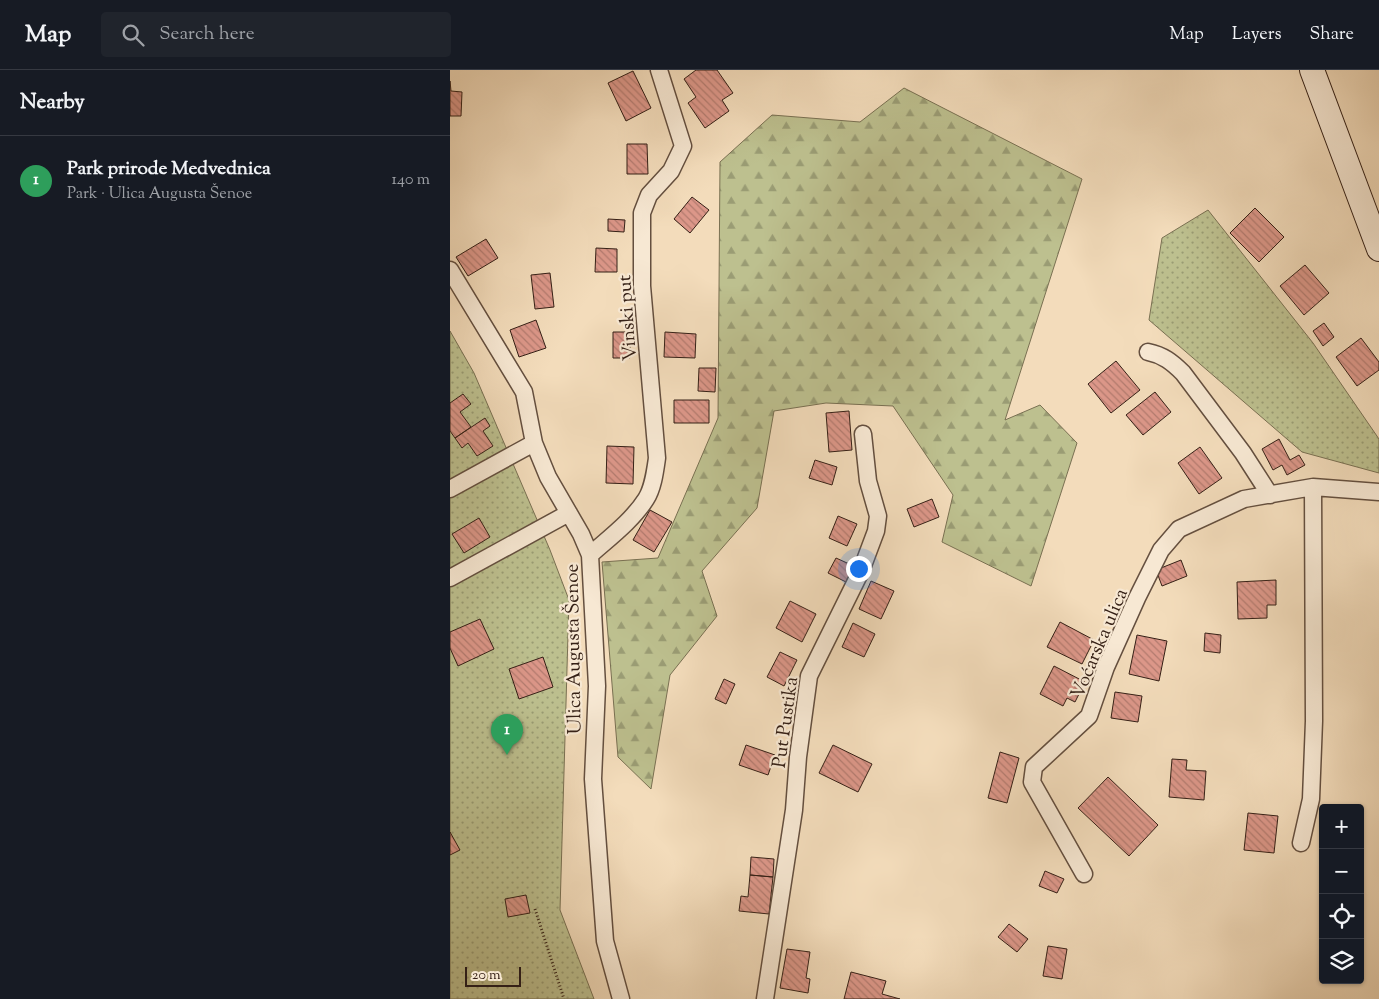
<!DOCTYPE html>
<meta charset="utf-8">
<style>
body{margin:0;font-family:"Sorts Mill Goudy",serif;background:#20242c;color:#f1f3f6}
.controls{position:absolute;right:15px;bottom:15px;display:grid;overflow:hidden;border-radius:5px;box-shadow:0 1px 4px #0004}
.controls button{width:45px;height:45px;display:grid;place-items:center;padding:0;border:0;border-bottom:1px solid #363941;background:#171b24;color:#f1f3f6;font:25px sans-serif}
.scale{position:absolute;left:15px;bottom:12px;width:56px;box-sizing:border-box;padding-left:5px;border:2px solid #352016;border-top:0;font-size:14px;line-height:18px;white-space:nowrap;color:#352016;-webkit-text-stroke:4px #f7e8d3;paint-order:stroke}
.you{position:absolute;left:408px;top:498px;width:18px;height:18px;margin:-12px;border:4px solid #fff;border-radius:50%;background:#1a73e8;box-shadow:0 0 0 8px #1a73e833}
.badge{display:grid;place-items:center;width:32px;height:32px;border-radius:50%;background:#c59692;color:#fff;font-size:16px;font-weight:700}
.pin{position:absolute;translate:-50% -41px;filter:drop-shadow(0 1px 2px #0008)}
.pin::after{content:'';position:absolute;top:26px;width:18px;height:15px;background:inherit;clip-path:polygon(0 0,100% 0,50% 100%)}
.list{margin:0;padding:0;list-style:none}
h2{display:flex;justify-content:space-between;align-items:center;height:65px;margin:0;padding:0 20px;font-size:21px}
h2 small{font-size:16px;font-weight:400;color:#9ea1a6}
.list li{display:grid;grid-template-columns:32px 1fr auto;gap:15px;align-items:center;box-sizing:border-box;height:90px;padding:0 20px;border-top:1px solid #363941}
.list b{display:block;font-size:19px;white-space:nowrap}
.list p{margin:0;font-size:16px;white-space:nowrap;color:#9ea1a6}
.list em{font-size:16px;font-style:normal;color:#9ea1a6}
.icon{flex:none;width:28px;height:28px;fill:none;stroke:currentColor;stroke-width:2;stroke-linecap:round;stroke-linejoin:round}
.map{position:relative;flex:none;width:929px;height:929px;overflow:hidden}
header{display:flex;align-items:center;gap:30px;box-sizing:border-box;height:70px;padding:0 25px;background:#171b24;border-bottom:1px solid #363941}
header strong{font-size:24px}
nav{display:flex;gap:28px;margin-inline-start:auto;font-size:18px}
.search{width:350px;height:45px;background:#20242c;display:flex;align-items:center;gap:12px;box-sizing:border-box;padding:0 18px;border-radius:5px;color:#9ea1a6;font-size:19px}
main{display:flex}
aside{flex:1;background:#171b24}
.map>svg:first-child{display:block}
.grass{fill:url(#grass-dots);stroke:#797052}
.forest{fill:url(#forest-firs);stroke:#797052}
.building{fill:url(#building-back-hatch);stroke:#352016}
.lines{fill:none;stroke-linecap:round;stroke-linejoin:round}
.minor-casing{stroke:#644f3f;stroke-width:19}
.secondary-casing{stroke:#352016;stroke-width:26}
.path{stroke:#352016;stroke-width:3;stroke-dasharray:1 2.5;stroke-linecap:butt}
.minor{stroke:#f7e8d3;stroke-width:16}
.secondary{stroke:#f7e8d3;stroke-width:24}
.labels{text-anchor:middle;stroke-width:4.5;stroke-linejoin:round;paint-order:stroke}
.street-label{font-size:19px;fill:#352016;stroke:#f7e8d3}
</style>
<header>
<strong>Map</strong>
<div class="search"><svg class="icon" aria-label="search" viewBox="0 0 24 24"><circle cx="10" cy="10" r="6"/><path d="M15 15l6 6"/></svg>Search here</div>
<nav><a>Map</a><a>Layers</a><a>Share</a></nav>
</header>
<main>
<aside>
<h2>Nearby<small></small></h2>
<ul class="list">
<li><span class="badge" style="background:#2e9e5b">1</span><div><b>Park prirode Medvednica</b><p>Park · Ulica Augusta Šenoe</p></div><em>140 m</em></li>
</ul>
</aside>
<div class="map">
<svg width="929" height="929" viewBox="0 0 929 929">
<defs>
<pattern id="grass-dots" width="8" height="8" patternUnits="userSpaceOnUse" patternTransform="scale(1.25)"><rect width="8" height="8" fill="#bdc08f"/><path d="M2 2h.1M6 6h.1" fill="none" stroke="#9a9c74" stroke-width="1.8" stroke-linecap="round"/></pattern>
<pattern id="forest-firs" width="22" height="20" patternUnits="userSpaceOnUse" patternTransform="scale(1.25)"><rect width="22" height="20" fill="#bdc08f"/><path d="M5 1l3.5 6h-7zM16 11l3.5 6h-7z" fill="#9a9c74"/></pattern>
<pattern id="building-back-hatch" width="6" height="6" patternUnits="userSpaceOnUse" patternTransform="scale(1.25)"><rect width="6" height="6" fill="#dc9789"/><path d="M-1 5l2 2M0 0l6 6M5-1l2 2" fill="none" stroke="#b37b6f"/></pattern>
</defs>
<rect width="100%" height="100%" fill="#f3dcbb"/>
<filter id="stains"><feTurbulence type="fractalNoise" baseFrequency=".004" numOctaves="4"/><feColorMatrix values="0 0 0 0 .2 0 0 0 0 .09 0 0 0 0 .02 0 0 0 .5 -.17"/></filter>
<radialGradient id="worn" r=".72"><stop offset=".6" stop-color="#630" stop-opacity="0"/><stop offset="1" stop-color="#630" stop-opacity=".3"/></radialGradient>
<path class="grass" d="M758,140L863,273L929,369V403L852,382L699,250L712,168Z
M0,261L24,303L100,480L119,530L110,840L144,929H0Z"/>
<path class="forest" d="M454,18L632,109L555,350L590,335L627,373L581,516L492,472L503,425L443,336L376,333L324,341L307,438L252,501L267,546L220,605L201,719L168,687L152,492L208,488L268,348L270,92L322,45L410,52Z"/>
<path class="building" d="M246,0H267L283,23L272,30L279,41L255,58L238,33L246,27L234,9Z
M183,1L201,38L176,51L158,13Z
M0,11L1,21L12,22L11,46H0Z
M177,74H197L198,104H177Z
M242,127L259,140L240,163L224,149Z
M805,138L834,167L809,192L780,163Z
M158,149L175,150L174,162L158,161Z
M36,169L48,188L18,206L6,187Z
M146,178L167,179V202H145Z
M855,195L879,223L854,245L830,216Z
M100,203L104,237L85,239L81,205Z
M86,250L96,278L69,287L60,260Z
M874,253L884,267L873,276L863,261Z
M163,262H180V288H163Z
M215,262L246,264L245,288L214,287Z
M911,268L929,292V300L907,316L886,287Z
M666,291L690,320L661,343L638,314Z
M249,298H266L265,322L248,321Z
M705,322L721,342L693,365L676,345Z
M13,324L21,334L10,342L21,357L5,368L0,361V333Z
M224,330H259V353H224Z
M399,341L402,380L379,382L376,343Z
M35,348L40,356L33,361L43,376L27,386L18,373L12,378L5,368Z
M829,369L840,390L849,385L855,395L837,405L832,395L823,400L812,379Z
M157,376L184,377L183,414L156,413Z
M750,377L772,408L749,424L728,393Z
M365,390L387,397L382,415L359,408Z
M482,429L489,447L464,457L457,439Z
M200,440L222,452L204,482L183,470Z
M388,446L407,454L397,476L379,468Z
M29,448L40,467L14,483L2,464Z
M386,488L406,497L398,513L378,503Z
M731,490L737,506L712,516L706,500Z
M826,510V535H817V548L788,549L787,512Z
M421,511L444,521L431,549L409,539Z
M340,531L366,544L352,572L326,558Z
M30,549L44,579L8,596L0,578V562Z
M610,552L644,570L632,594L597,577Z
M403,553L425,564L414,587L392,577Z
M755,563L771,565L770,583L754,581Z
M687,565L717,571L709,611L679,604Z
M330,582L347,590L334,616L317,607Z
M93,587L103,617L69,629L59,599Z
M604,596L635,612L625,632L617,628L613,636L590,624Z
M274,609L285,614L276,634L265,629Z
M665,622L692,626L688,652L661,648Z
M296,675L325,685L318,705L289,695Z
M383,675L422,694L408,722L369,703Z
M550,682L569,688L557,733L538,728Z
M722,689L737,690L736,700L756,701L754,730L719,727Z
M658,707L708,755L679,786L628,738Z
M798,743L828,746L824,783L794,780Z
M0,762L10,780L0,785Z
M301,787L324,789L323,807L300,805Z
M595,801L614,809L607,823L589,816Z
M300,805L323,807L319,844L289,841L291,826L298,827Z
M76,825L80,843L58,847L55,829Z
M559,854L578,869L567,882L548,867Z
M598,876L617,879L612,909L593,906Z
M337,879L360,882L356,908L360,909L358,923L330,918Z
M401,902L436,911L432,924L450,929H394Z"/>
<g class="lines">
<defs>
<path id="minor" d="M0,200L74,322L84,373L98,407L131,464L140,485L147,616L143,709L155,871L171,929
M698,282C713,285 722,292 733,303L793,383L820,425
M0,419L84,373
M140,485C159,468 182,451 196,429C203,418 205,402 207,388L192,216V143L199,125L221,101L233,76L209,0
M0,508L119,443
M851,773L861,729L864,651L863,417
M634,804L582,712L584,697L639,646L656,597L687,528L711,480L729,459L794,429L863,417L929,422
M315,929L344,740L348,687L359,606L411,501L426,461L428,446L418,411L413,364"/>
<path id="secondary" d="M862,0L929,179"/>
</defs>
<use href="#minor" class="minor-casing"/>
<use href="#secondary" class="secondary-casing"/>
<path class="path" d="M85,839L114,929"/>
<use href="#minor" class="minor"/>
<use href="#secondary" class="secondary"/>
</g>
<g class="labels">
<g class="street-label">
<text transform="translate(176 248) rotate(-94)" y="7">Vinski put</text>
<text transform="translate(648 573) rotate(-67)" y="7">Voćarska ulica</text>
<text transform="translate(122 579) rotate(-91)" y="7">Ulica Augusta Šenoe</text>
<text transform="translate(334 652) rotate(-82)" y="7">Put Pustika</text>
</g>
</g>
<rect width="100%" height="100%" filter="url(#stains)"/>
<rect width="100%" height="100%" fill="url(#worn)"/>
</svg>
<div class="controls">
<button>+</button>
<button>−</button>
<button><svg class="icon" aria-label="locate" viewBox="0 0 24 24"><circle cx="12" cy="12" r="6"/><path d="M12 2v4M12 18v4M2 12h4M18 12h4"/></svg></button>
<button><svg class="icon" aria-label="layers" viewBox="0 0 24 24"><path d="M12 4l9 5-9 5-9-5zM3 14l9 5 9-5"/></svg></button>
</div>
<div class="scale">20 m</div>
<div class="you"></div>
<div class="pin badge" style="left:57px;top:685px;background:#2e9e5b">1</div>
</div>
</main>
